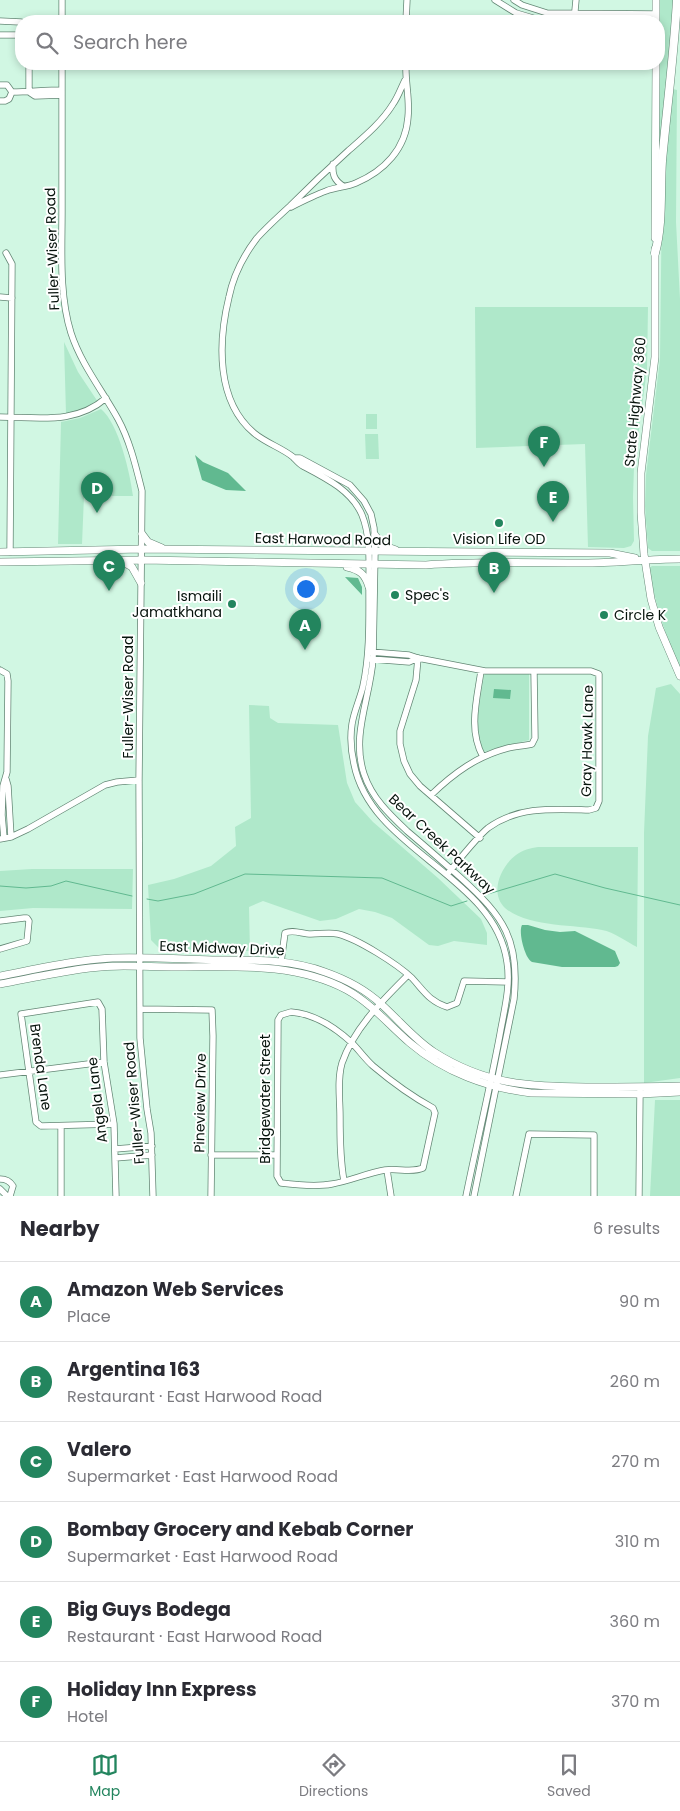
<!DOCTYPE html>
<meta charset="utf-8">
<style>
body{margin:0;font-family:Poppins,sans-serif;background:#f7f7f7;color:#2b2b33}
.you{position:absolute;left:305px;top:588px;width:18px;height:18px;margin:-12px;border:4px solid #fff;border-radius:50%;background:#1a73e8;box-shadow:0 0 0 8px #1a73e833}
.badge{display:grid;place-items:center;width:32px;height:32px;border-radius:50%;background:#23855e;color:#fff;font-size:16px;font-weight:700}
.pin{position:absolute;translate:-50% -41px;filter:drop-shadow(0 1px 2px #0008)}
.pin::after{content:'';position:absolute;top:26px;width:18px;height:15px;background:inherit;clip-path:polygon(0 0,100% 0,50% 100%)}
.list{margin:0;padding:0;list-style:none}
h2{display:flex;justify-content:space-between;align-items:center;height:65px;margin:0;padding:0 20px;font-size:21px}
h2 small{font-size:16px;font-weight:400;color:#7c7c81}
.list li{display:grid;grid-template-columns:32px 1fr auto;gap:15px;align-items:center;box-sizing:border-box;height:80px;padding:0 20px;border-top:1px solid #e1e1e2}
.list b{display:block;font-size:19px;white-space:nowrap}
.list p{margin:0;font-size:16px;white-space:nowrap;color:#7c7c81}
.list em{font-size:16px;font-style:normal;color:#7c7c81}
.icon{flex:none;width:28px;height:28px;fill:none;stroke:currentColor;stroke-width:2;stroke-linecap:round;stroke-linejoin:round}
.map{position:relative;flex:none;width:680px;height:1196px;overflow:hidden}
.search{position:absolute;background:#fff;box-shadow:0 2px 8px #0003;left:15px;right:15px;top:15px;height:55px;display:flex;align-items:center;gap:12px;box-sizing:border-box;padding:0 18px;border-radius:20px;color:#7c7c81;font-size:19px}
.sheet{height:545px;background:#fff}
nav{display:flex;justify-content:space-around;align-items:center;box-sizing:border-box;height:70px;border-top:1px solid #e1e1e2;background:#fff;font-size:14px;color:#7c7c81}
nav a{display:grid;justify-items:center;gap:2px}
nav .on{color:#23855e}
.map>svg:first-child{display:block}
.green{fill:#afe8ca}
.water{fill:#61b990}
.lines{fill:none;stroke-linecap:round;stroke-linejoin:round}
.stream{stroke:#61b990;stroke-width:1}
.minor-casing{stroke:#648775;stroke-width:7}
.major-casing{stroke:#648775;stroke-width:8}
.highway-casing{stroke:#648775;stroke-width:9}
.minor{stroke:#fff;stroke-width:5.5}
.major{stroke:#fff;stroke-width:7}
.highway{stroke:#fff;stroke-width:8}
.poi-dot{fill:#23855e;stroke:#fff;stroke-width:2}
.labels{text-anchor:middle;stroke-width:4;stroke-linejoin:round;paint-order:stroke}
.street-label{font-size:14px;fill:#06130c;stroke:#fff}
.poi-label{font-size:14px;fill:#06130c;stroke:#fff;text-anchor:start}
</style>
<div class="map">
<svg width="680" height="1196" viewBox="0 0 680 1196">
<rect width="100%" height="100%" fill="#d1f7e3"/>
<path class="green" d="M659,0H674L660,151H658Z
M673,89L677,90L676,222L680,299V551H652L648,548L645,506L646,475L660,359L662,189Z
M475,307H648L647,369L634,467L633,497L634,541L631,546L624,548L588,547L585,444L476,448Z
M64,342L78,372L98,402L78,411L66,414Z
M101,409C119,424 130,473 133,496H84L82,544H58L61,422L80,418Z
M366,414H377V429H366Z
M365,434H378L379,459H366Z
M652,566H680V667C665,636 655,603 649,568Z
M487,673H529V740L484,752C470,740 482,692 484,675Z
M671,684L680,694V1078L644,1083V833L648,736L656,688Z
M249,705L269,706L270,718L278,723L338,725L347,783L355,802L373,822L438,878L481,919L487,933V945L454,941L438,946L429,945L392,918L375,912L359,909L336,919L320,921L263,901L249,907L250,951L160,949L151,940L148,885L174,879L211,866L236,846L235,827L251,818Z
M538,847H638L637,947C627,942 614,932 602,930C574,924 529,928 505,908C489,893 501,866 516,855C523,850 530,848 538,847Z
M32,869H133L132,909L33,908L0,911V871Z
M655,1100H680V1196H650Z"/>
<path class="water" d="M195,455L203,462L228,473L246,491L226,490L202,480Z
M345,577L358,578L362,587V595Z
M494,689L511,690L510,699L493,698Z
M522,925H528L545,930L560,932L575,931L615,951L620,963L618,966L615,967H562L532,962C525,959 518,932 522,925Z"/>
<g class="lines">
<path class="stream" d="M0,886L26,888L51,886L66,881L132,896
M488,894L555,874L605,888L680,905
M147,899L158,901L194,894L245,874L382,878L451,906L467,901"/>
<defs>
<path id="minor" d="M62,0V21
M495,0L516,13L543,21
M514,0L522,5L547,13L656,14
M0,21L21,22
M406,21L407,0
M574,21L576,0
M0,35H21
M29,64V92
M62,64C62,113 62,162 62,212C62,251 59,295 71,333C81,364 102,390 118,419C130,441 136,467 142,491L139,780L140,1038L147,1109L151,1133L153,1196
M405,80C401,88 398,97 393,104C382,122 364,137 348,151C328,169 309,187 290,206C279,216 267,227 257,238C244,255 233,277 229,297C218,342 216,401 254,433C266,443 282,448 293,457C296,460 299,464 303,466C326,478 352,491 362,515C371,537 369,565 369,587C369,620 370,654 363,686C360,699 354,711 352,724C350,737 351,751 354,764C371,851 495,875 507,962C511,986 504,1011 500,1034C490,1088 477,1142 466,1196
M0,85H7L12,92
M12,92C29,92 45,90 62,90
M29,92L35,96L62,95
M0,101H5L9,99L12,92
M333,164C332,174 334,180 343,186
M291,207C303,201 315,195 326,191C336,187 347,187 356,183C384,171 406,149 408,117C410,99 405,82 406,64
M6,253L12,264L10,552
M0,297L12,298
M0,417C38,417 75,425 106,398
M294,458H300L350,485L364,501L371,514L374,528L375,552L373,659C370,699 351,735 364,774C372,798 389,814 407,831C425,846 443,862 461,878C504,917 520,940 514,999L474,1196
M371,652L409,655L418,658L485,671H591L599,674V801L596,808L589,810C554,809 518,806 488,828C476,838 460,859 449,872
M418,658L416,680L400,731V744L404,761L410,774L420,786L480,838
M371,659L409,662L418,658
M0,670L7,674L8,681L7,772L3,786L2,815L4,838
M481,671C477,699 468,730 483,757
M6,779L8,786L11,837
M431,795C454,773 477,756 508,748C516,746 524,746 532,744L535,738L534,672
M0,839L11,837L28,829L105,785L117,782L139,780
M0,921L24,918H27L29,921L27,941L0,949
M281,962L285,933C293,929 302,934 311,934C320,934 330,932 338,934C358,939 397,964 412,978C424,991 429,1001 447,1007L457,1003L464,981L508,982
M140,1009L212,1010L213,1036L211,1196
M291,1012C314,1014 336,1028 352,1043C359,1050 365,1059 373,1066C392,1082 411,1096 433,1108L435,1113L423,1168C413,1173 397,1168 385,1170C367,1173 350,1181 332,1184C316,1187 297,1185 281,1183L277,1176L278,1020L281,1015Z
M0,1075L104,1062
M114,1124L41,1126L36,1122L21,1014L98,1002L102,1009L104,1062L114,1124L116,1196
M115,1149L152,1146
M211,1155H277
M115,1158L152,1155
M387,1170L391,1196
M0,1179C6,1179 10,1181 13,1186L10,1196
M344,1181C340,1159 340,1138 340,1116C340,1099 337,1080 342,1063C354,1028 383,1000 408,975
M0,1189L7,1196
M61,1196V1126
M516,1196L529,1134L594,1135V1196
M639,1196L640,1091"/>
<path id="major" d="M656,0V21
M655,238L656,64
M655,249V357L641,473V513L644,554L651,599L659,627L680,676
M142,534L148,542L162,548
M375,535L382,545L396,550
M0,552L142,549L610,553L635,558
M0,562L142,560L426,565C479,561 531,563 584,563C616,563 648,559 680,559
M123,562L132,567L141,583
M347,567C360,570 365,574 369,587
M0,976C37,969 74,960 112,958C147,957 182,959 217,960C254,960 291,959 325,972C345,979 366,990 381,1004C399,1020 414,1039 434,1052C486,1085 527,1086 586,1087C617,1087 648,1087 680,1086
M0,984C27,979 54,973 82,969C113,964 145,967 176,967C233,967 295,962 347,990C372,1004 389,1025 410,1043C444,1072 488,1088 531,1093L640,1094L680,1092"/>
<path id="highway" d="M655,253C663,224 660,192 662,161C667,107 674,54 677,0"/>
</defs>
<use href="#minor" class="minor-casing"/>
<use href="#major" class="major-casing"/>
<use href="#highway" class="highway-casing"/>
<use href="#minor" class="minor"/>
<use href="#major" class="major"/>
<use href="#highway" class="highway"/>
</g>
<g class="poi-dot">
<circle cx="499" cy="523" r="5"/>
<circle cx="395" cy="595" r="5"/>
<circle cx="232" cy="604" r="5"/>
<circle cx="604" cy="615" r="5"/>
</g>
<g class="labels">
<g class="street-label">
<text transform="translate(52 249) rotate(-92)" y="5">Fuller-Wiser Road</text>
<text transform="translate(635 402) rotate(-85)" y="5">State Highway 360</text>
<text transform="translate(323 539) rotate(1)" y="5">East Harwood Road</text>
<text transform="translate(128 697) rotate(-90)" y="5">Fuller-Wiser Road</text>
<text transform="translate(587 741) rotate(-89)" y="5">Gray Hawk Lane</text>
<text transform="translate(442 844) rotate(43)" y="5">Bear Creek Parkway</text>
<text transform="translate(222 948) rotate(2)" y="5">East Midway Drive</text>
<text transform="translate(41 1067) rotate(82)" y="5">Brenda Lane</text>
<text transform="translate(265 1099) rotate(-90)" y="5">Bridgewater Street</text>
<text transform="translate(97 1100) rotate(-97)" y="5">Angela Lane</text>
<text transform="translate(134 1103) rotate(-95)" y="5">Fuller-Wiser Road</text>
<text transform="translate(200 1103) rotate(-89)" y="5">Pineview Drive</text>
</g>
<g class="poi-label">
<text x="499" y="544" text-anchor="middle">Vision Life OD</text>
<text x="405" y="600">Spec's</text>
<text x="222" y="601" text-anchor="end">Ismaili<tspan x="222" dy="16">Jamatkhana</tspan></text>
<text x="614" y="620">Circle K</text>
</g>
</g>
</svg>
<div class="you"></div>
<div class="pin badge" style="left:305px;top:650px">A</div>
<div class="pin badge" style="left:494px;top:593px">B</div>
<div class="pin badge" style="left:109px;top:591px">C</div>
<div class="pin badge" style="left:97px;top:513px">D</div>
<div class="pin badge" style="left:553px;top:522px">E</div>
<div class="pin badge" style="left:544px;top:467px">F</div>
<div class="search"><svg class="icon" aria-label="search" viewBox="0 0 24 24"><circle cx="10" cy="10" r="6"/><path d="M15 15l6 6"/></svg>Search here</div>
</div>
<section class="sheet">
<h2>Nearby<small>6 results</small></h2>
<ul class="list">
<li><span class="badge">A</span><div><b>Amazon Web Services</b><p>Place</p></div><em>90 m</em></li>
<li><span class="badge">B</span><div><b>Argentina 163</b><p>Restaurant · East Harwood Road</p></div><em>260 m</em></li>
<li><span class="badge">C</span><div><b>Valero</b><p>Supermarket · East Harwood Road</p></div><em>270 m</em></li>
<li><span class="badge">D</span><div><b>Bombay Grocery and Kebab Corner</b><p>Supermarket · East Harwood Road</p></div><em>310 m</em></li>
<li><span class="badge">E</span><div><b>Big Guys Bodega</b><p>Restaurant · East Harwood Road</p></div><em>360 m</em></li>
<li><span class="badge">F</span><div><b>Holiday Inn Express</b><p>Hotel</p></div><em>370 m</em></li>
</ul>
</section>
<nav>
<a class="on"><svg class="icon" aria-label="map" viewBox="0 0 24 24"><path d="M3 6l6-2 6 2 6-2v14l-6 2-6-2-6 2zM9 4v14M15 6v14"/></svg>Map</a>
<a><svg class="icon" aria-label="directions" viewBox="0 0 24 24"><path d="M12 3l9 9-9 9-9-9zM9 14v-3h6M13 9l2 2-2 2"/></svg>Directions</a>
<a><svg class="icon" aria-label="saved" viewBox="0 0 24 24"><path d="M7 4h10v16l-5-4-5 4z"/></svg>Saved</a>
</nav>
